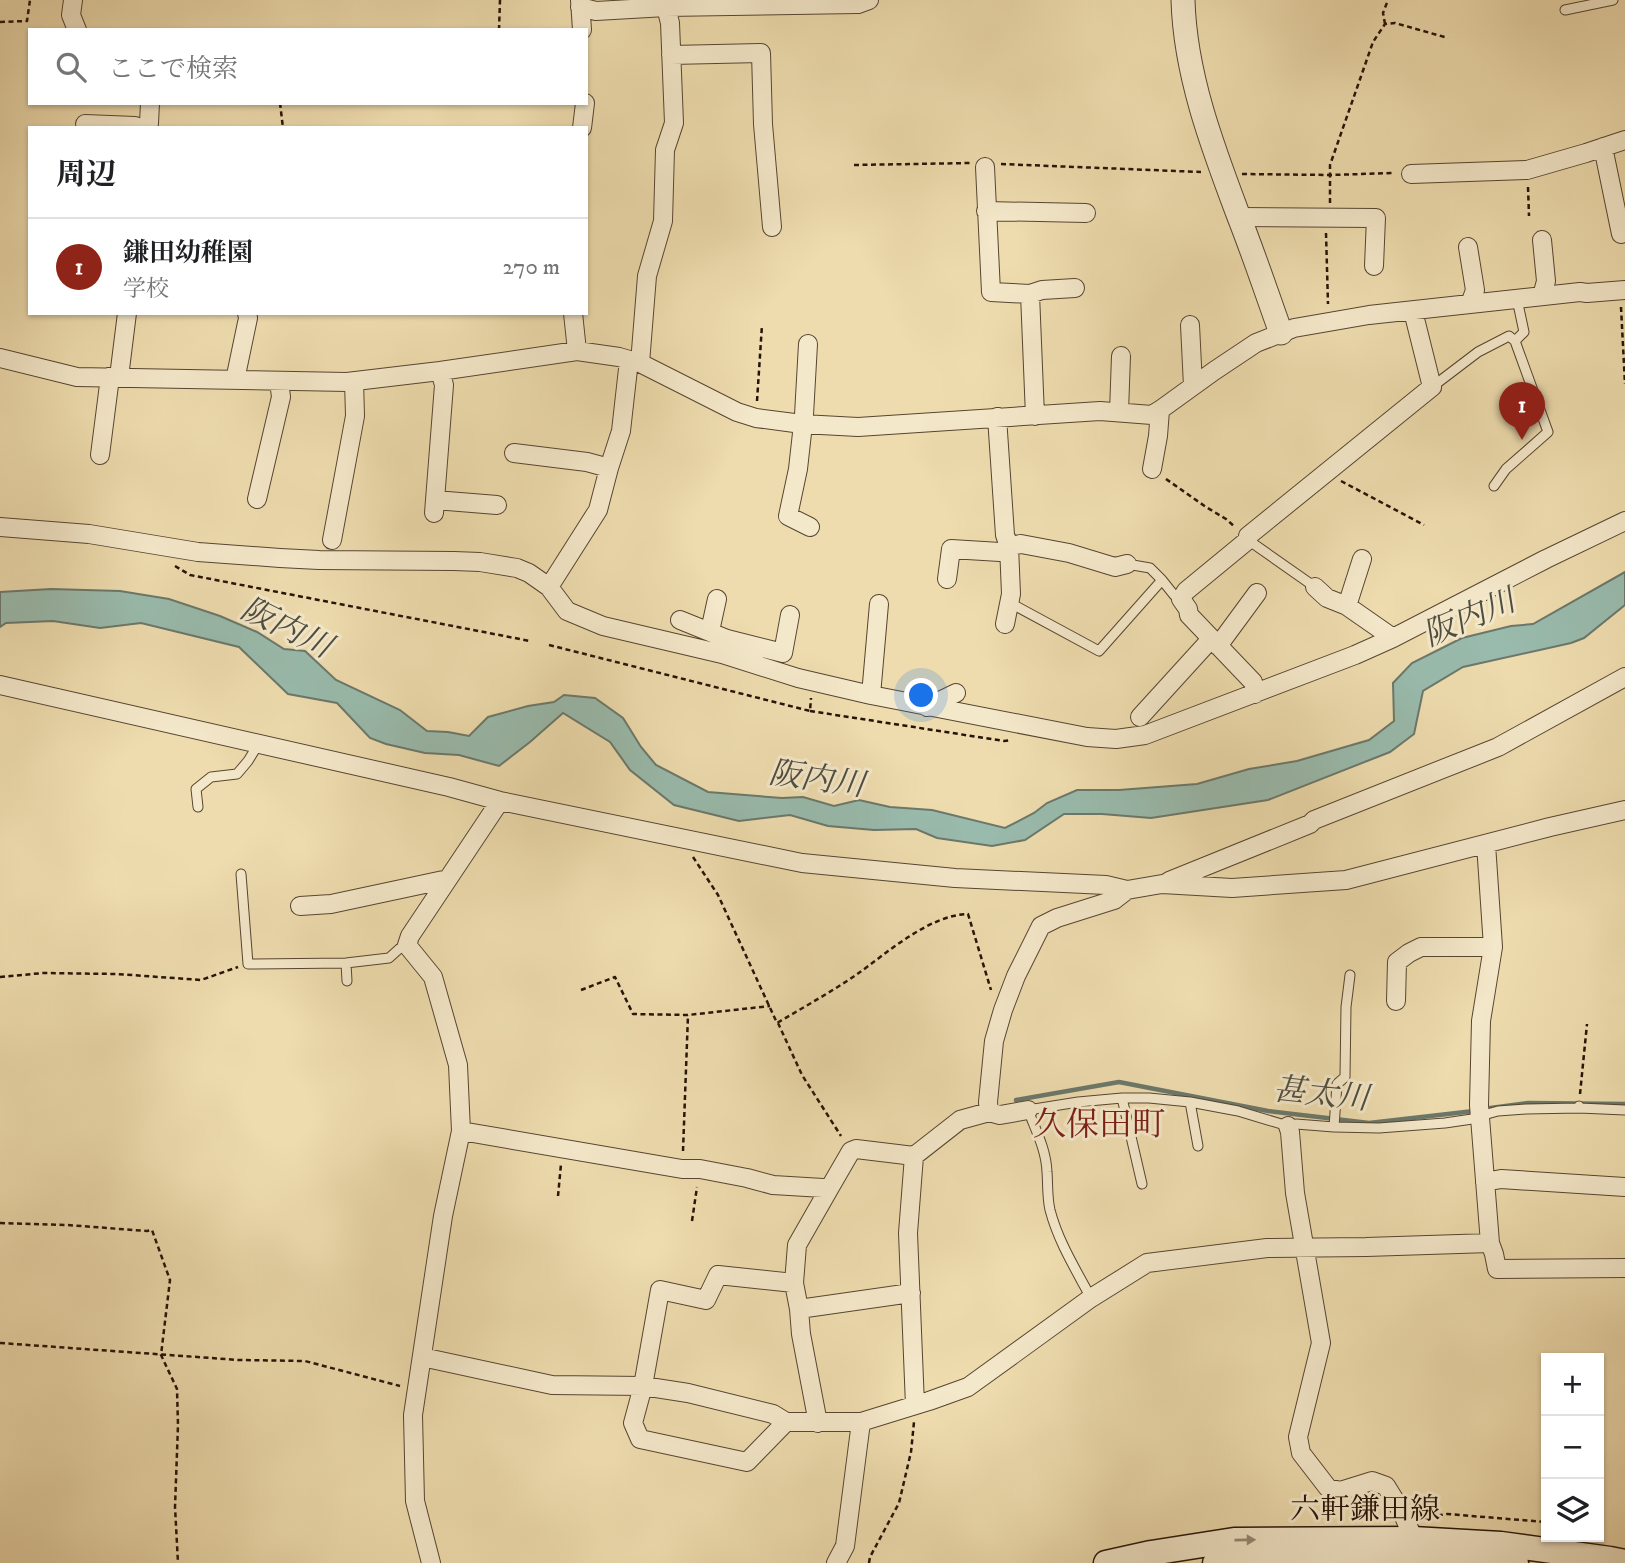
<!DOCTYPE html>
<html lang="ja">
<meta charset="utf-8">
<style>
body{margin:0;font-family:"IM FELL DW Pica","Noto Serif JP",serif;background:#f2f2f2;color:#202124}
.controls{position:absolute;right:21px;bottom:21px;display:grid;overflow:hidden;border-radius:0px;box-shadow:0 2px 5px #0004}
.controls button{width:63px;height:63px;display:grid;place-items:center;padding:0;border:0;border-bottom:2px solid #e0e0e0;background:#fff;color:#202124;font:35px sans-serif}
.you{position:absolute;left:922px;top:696px;width:24px;height:24px;margin:-18px;border:5px solid #fff;border-radius:50%;background:#1a73e8;box-shadow:0 0 0 10px #1a73e833}
.badge{display:grid;place-items:center;width:46px;height:46px;border-radius:50%;background:#8f2418;color:#fff;font-size:23px;font-weight:700}
.pin{position:absolute;translate:-50% -58px;filter:drop-shadow(0 2px 4px #0008)}
.pin::after{content:'';position:absolute;top:37px;width:24px;height:21px;background:inherit;clip-path:polygon(0 0,100% 0,50% 100%)}
.list{margin:0;padding:0;list-style:none}
h2{display:flex;justify-content:space-between;align-items:center;height:91px;margin:0;padding:0 28px;font-size:30px}
h2 small{font-size:23px;font-weight:400;color:#757577}
.list li{display:grid;grid-template-columns:46px 1fr auto;gap:21px;align-items:center;box-sizing:border-box;height:98px;padding:0 28px;border-top:2px solid #e0e0e0}
.list b{display:block;font-size:26px;white-space:nowrap}
.list p{margin:0;font-size:23px;white-space:nowrap;color:#757577}
.list em{font-size:23px;font-style:normal;color:#757577}
.icon{flex:none;width:38px;height:38px;fill:none;stroke:currentColor;stroke-width:2;stroke-linecap:round;stroke-linejoin:round}
.map{position:relative;flex:none;width:1625px;height:1563px;overflow:hidden}
.search{position:absolute;background:#fff;box-shadow:0 2px 5px #0004;left:28px;top:28px;width:560px;height:77px;display:flex;align-items:center;gap:18px;box-sizing:border-box;padding:0 24px;border-radius:0px;color:#757577;font-size:26px}
.panel{position:absolute;background:#fff;box-shadow:0 2px 5px #0004;left:28px;top:126px;width:560px;height:189px;border-radius:0px}
.map>svg:first-child{display:block}
.water{fill:#99bbad;stroke:#6b786b;stroke-width:2}
.lines{fill:none;stroke-linecap:round;stroke-linejoin:round}
.stream{stroke:#6b786b;stroke-width:4.5}
.service-casing{stroke:#574531;stroke-width:11}
.minor-casing{stroke:#574531;stroke-width:20}
.tertiary-casing{stroke:#574531;stroke-width:25}
.secondary-casing{stroke:#251307;stroke-width:27}
.path{stroke:#251307;stroke-width:2.5;stroke-dasharray:5 3.5;stroke-linecap:butt}
.service{stroke:#f4e8ca;stroke-width:9}
.minor{stroke:#f4e8ca;stroke-width:18}
.tertiary{stroke:#f4e8ca;stroke-width:23}
.secondary{stroke:#f4e8ca;stroke-width:24}
.oneway{fill:#978872}
.labels{text-anchor:middle;stroke-width:6;stroke-linejoin:round;paint-order:stroke}
.street-label{font-size:30px;fill:#251307;stroke:#f4e8ca}
.water-label{font-size:32px;font-style:italic;fill:#4e4e41;stroke:#f4e8ca}
.quarter-label{font-size:33px;fill:#7a1f14;stroke:#f4e8ca}
</style>
<div class="map">
<svg width="1625" height="1563" viewBox="0 0 1625 1563">
<rect width="100%" height="100%" fill="#eedcae"/>
<filter id="stains"><feTurbulence type="fractalNoise" baseFrequency=".00286" numOctaves="4"/><feColorMatrix values="0 0 0 0 .2 0 0 0 0 .09 0 0 0 0 .02 0 0 0 .5 -.17"/></filter>
<radialGradient id="worn" r=".72"><stop offset=".6" stop-color="#630" stop-opacity="0"/><stop offset="1" stop-color="#630" stop-opacity=".3"/></radialGradient>
<path class="water" d="M1625,572V605L1584,638L1571,643L1463,667L1423,691L1414,734L1390,752L1268,800L1151,818L1102,814H1064L1025,840L992,846L937,838L916,829L874,830L828,826L790,815L739,821L674,805L630,770L610,742L563,713L530,742L499,766L459,755L425,753L386,744L370,738L337,703L288,694L239,647L141,623L100,628L53,621L6,623L0,627V592L51,589L120,591L169,599L220,616L257,632L284,649L305,651L336,680L400,710L427,731L448,732L469,736L488,717L528,706L554,702L564,695L595,698L623,718L641,747L656,765L708,792L782,798L803,797L834,806L859,800L890,807L932,810L1005,828L1034,813L1047,803L1077,790H1119L1197,784L1249,769L1297,761L1369,740L1394,721L1393,683L1412,663L1462,638L1511,626L1533,624Z"/>
<g class="lines">
<path class="stream" d="M1016,1100L1119,1082L1268,1111L1369,1123L1474,1111
M1483,1109L1528,1103L1625,1104"/>
<defs>
<path id="service" d="M1565,10L1613,0
M1432,387L1478,352L1509,336L1515,341
M1494,486L1506,469L1548,432L1515,341L1524,332L1517,299
M1248,540L1315,587
M1127,564L1150,568L1162,580
M1010,603L1099,651L1162,580L1174,595L1181,599
M198,807L196,789L211,777L237,774L248,761L259,743
M241,874L248,964L346,963L389,958L399,949L407,945
M346,963L347,981
M1350,975L1346,1007L1345,1077L1337,1084L1334,1127L1379,1128L1445,1123L1479,1118L1487,1114L1498,1111L1526,1109L1579,1108
M1579,1106V1108L1625,1110
M1198,1146L1190,1102L1238,1111L1288,1126L1296,1124L1334,1127
M1142,1184L1122,1098H1149L1190,1102
M1091,1298C1076,1270 1058,1241 1050,1210C1047,1197 1048,1185 1047,1172C1046,1149 1036,1131 1028,1110L1078,1102L1122,1098"/>
<path id="minor" d="M73,0L71,15L77,30
M580,0L582,30
M580,7L596,11L666,7L858,4L869,0
M671,55L761,53L763,124L772,227
M85,124L135,126L136,128
M147,128L149,123L150,103
M582,128L585,103
M1603,147L1621,234
M985,167L991,292L1030,294L1035,416
M1411,174L1527,170L1586,153L1625,140
M986,211L1086,213
M1240,217L1376,218L1374,266
M1542,240L1546,281L1542,296
M1468,247L1475,290L1470,304
M1030,294L1042,290L1075,288
M573,313L577,351
M1190,325L1193,386
M808,344L804,415L798,469L788,516L810,527
M0,358L77,377L347,382L440,371L577,351L619,357L640,363L737,412L756,418L802,424L858,427L1100,411L1152,415L1160,410L1214,371L1256,343L1294,328L1369,315L1580,292L1587,293L1625,290
M640,363L647,276L663,221L665,150L674,123L670,23L666,7
M119,377L127,313
M235,380L248,318L247,313
M1119,412L1121,356
M997,417L1005,535L1009,546L1011,594L1005,624
M514,453L587,462L609,468
M100,455L110,377
M1152,469L1158,436L1160,410
M257,499L281,397L279,381
M435,500L497,505
M434,513L444,385L440,371
M0,527L89,534L198,552L280,558L319,560L454,561L480,562L517,568L529,573L549,587L567,611L603,626L722,654L798,678L871,695L1087,737L1116,739L1145,735L1355,655L1393,638L1546,559L1625,521
M332,540L355,416L354,381
M947,579L951,549L1000,552L1009,546L1021,544L1069,553L1115,567L1127,564
M549,587L598,510L609,468L621,431L629,360
M1315,587L1327,598L1347,606L1393,638
M1347,606L1362,559
M680,620L727,639L783,653L790,615
M710,631L717,599
M1218,646L1257,593
M0,685L449,787L500,801L802,863L955,878L1106,885L1127,890L1162,884L1232,888L1346,880L1550,827L1625,810
M1255,694L1253,682L1189,615L1188,609L1181,599L1186,591L1248,540V536L1432,387L1413,311
M871,695L879,604
M927,707L956,693
M1140,717L1211,639
M1486,844L1493,947L1481,1021L1479,1105L1490,1243L1494,1254L1497,1269L1625,1268
M1169,881L1310,824L1314,820L1498,747L1625,677
M300,906L331,904L448,879
M1396,1001L1397,962L1409,953L1421,947H1493
M989,1112L1000,1115L1028,1110
M1288,1126L1290,1132L1295,1193L1321,1343L1298,1437L1301,1453L1328,1488L1340,1491L1372,1481L1386,1486L1402,1512L1417,1547
M461,1131L682,1169H700L747,1178L773,1185L823,1188L829,1189L851,1151L856,1149L914,1156
M1485,1182L1501,1179L1625,1187
M794,1283L797,1245L829,1189
M799,1309L801,1334L818,1423
M422,1357L552,1385L643,1386L688,1393L773,1414L786,1422H861L929,1401L968,1387L1091,1298L1147,1263L1267,1248L1366,1247L1490,1243
M915,1405L908,1233L914,1156L960,1120L989,1112L988,1102L994,1041L1003,1010L1016,976L1041,926L1057,918L1114,900L1127,890
M786,1422L747,1462L640,1439L633,1423L643,1386L660,1290L706,1300L718,1275L794,1283L799,1309L911,1293
M431,1563L415,1501L413,1415L443,1216L461,1131L458,1065L433,977L407,945L410,936L500,801
M836,1563L845,1546L861,1422"/>
<path id="tertiary" d="M1183,0C1185,75 1213,148 1239,217C1254,255 1267,294 1281,333"/>
<path id="secondary" d="M1106,1563L1151,1553L1234,1540L1413,1539L1501,1544L1610,1559L1625,1562
M1215,1563L1287,1557L1421,1556L1516,1563"/>
</defs>
<use href="#service" class="service-casing"/>
<use href="#minor" class="minor-casing"/>
<use href="#tertiary" class="tertiary-casing"/>
<use href="#secondary" class="secondary-casing"/>
<path class="path" d="M0,22L27,21L30,0
M1385,24L1383,13L1388,0
M499,30L500,0
M280,103L283,128
M1001,164L1201,172
M854,165L971,163
M1242,174L1331,175L1393,173
M1528,187L1529,216
M1330,203V165L1373,42L1385,24L1395,23L1448,38
M1326,233L1328,304
M1621,307L1625,384
M757,401L762,325
M1166,479L1206,507L1226,519L1235,527
M1341,481L1424,525
M175,566L190,575L530,641
M549,645L810,711L811,698
M810,711L1004,741L1011,740
M693,857L718,895L777,1023C804,1007 831,992 856,975C887,953 929,915 968,914L991,990
M0,977L43,973L117,974L201,980L238,967
M581,990L615,977L633,1014L688,1015L770,1006
M778,1023L802,1075L841,1136
M1580,1094L1587,1024
M683,1151L688,1015
M558,1196L561,1164
M692,1221L697,1187
M0,1223L67,1225L147,1231L152,1230L170,1280L161,1355L177,1389L178,1425L175,1507L178,1563
M0,1343L239,1360L305,1361L400,1386
M1421,1518L1447,1514L1546,1522
M869,1563L870,1557L899,1503L911,1452L914,1422"/>
<use href="#service" class="service"/>
<use href="#minor" class="minor"/>
<use href="#tertiary" class="tertiary"/>
<use href="#secondary" class="secondary"/>
</g>
<defs><path id="oneway-solid" d="M-6-.8H1V-3.2L6.5 0L1 3.2V.8H-6Z" transform="scale(1.75)"/></defs>
<use class="oneway" href="#oneway-solid" transform="translate(1245 1540) rotate(-1)"/>
<g class="labels">
<g class="street-label">
<text x="1365" y="1519">六軒鎌田線</text>
</g>
<g class="water-label">
<text transform="translate(1469 617) rotate(-23)" y="11">阪内川</text>
<text transform="translate(287 627) rotate(26)" y="11">阪内川</text>
<text transform="translate(817 778) rotate(8)" y="11">阪内川</text>
<text transform="translate(1321 1093) rotate(6)" y="11">甚太川</text>
</g>
<g class="quarter-label">
<text x="1099" y="1135">久保田町</text>
</g>
</g>
<rect width="100%" height="100%" filter="url(#stains)"/>
<rect width="100%" height="100%" fill="url(#worn)"/>
</svg>
<div class="controls">
<button>+</button>
<button>−</button>
<button><svg class="icon" aria-label="layers" viewBox="0 0 24 24"><path d="M12 4l9 5-9 5-9-5zM3 14l9 5 9-5"/></svg></button>
</div>
<div class="you"></div>
<div class="pin badge" style="left:1522px;top:440px">1</div>
<div class="search"><svg class="icon" aria-label="search" viewBox="0 0 24 24"><circle cx="10" cy="10" r="6"/><path d="M15 15l6 6"/></svg>ここで検索</div>
<section class="panel">
<h2>周辺<small></small></h2>
<ul class="list">
<li><span class="badge">1</span><div><b>鎌田幼稚園</b><p>学校</p></div><em>270 m</em></li>
</ul>
</section>
</div>
